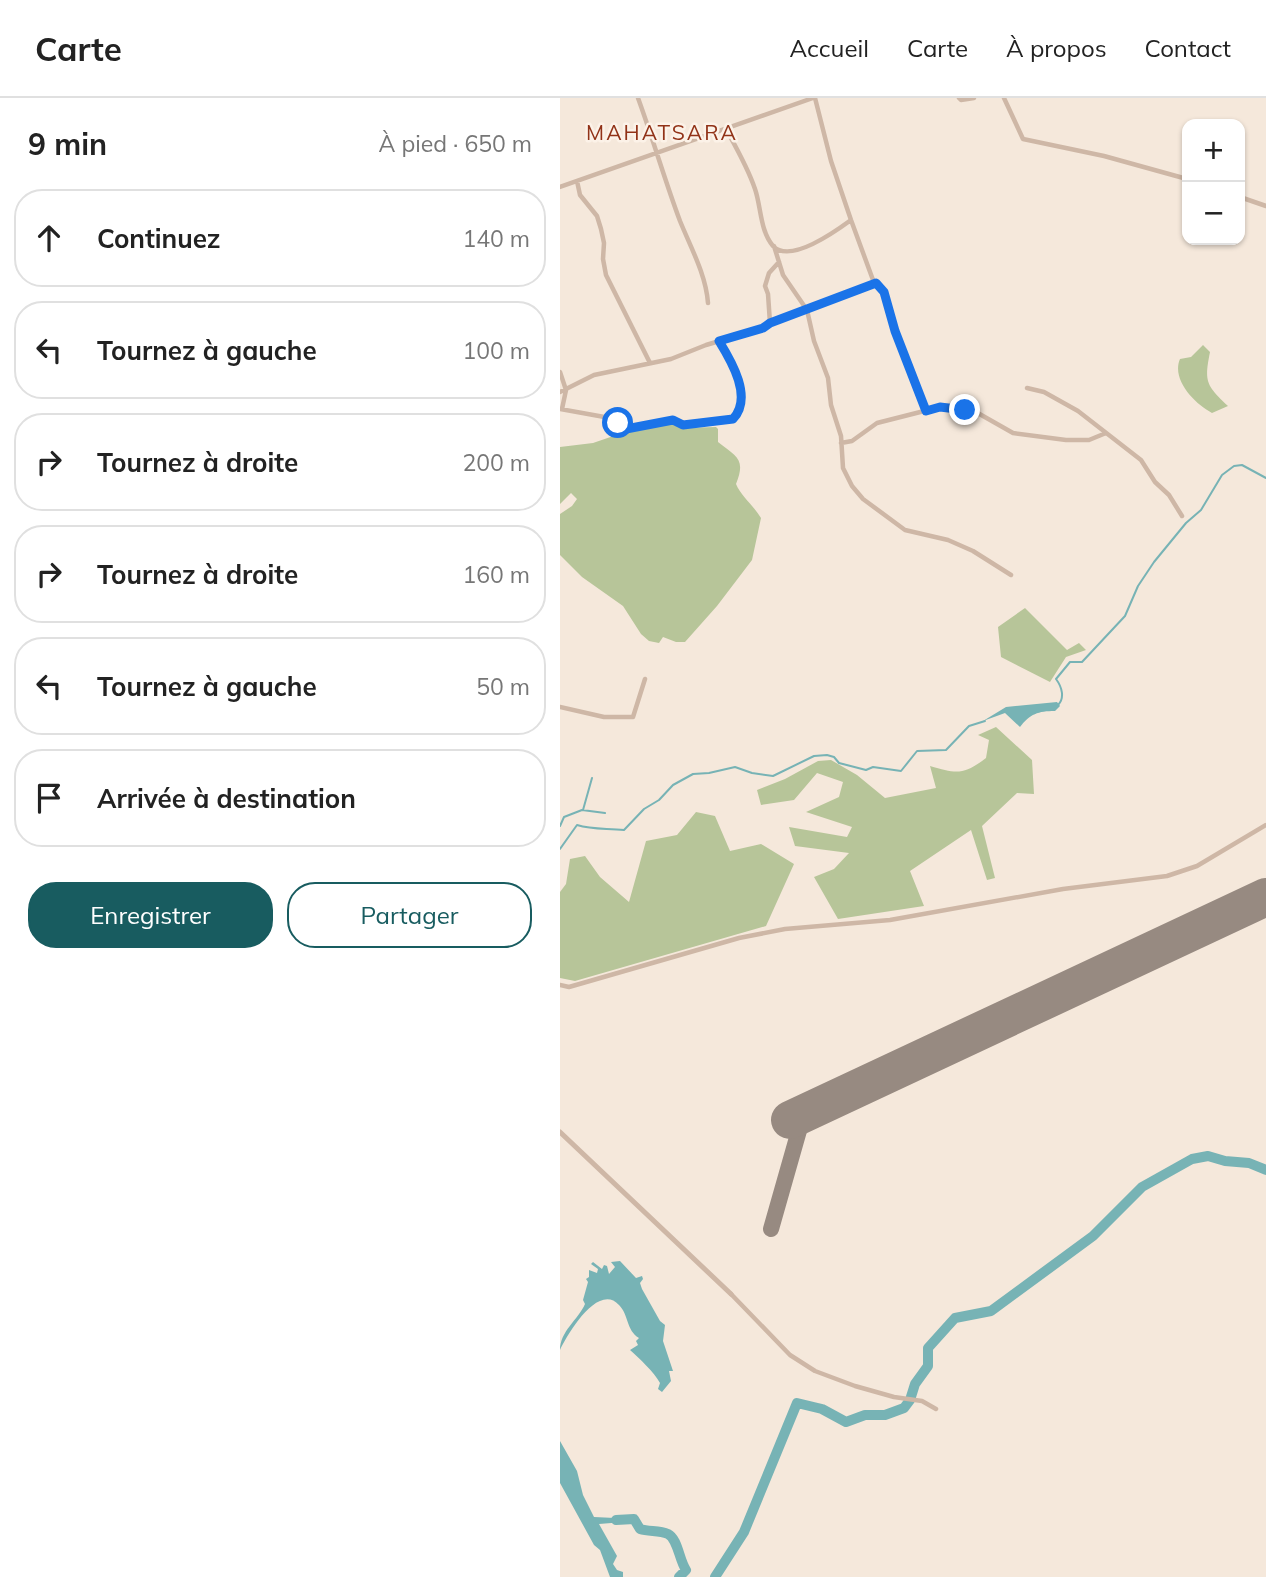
<!DOCTYPE html>
<html lang="fr">
<meta charset="utf-8">
<style>
body{margin:0;font-family:Mulish,sans-serif;background:#f2f2f2;color:#222}
.controls{position:absolute;right:21px;top:21px;display:grid;overflow:hidden;border-radius:14px;box-shadow:0 2px 5px #0004}
.controls button{width:63px;height:63px;display:grid;place-items:center;padding:0;border:0;border-bottom:2px solid #e0e0e0;background:#fff;color:#222;font:35px sans-serif}
.stop{position:absolute;width:21px;height:21px;margin:-16px;border:5px solid #1a73e8;border-radius:50%;background:#fff}
.stop.end{background:#1a73e8;border-color:#fff;box-shadow:0 2px 7px #0008}
.list{margin:0;padding:0;list-style:none}
h2{display:flex;justify-content:space-between;align-items:center;height:91px;margin:0;padding:0 28px;font-size:30px}
h2 small{font-size:23px;font-weight:400;color:#767676}
.list li{display:grid;grid-template-columns:46px 1fr auto;gap:21px;align-items:center;box-sizing:border-box;height:98px;margin:0 14px 14px;padding:0 14px;border:2px solid #e0e0e0;border-radius:28px}
.list b{display:block;font-size:26px;white-space:nowrap}
.list em{font-size:23px;font-style:normal;color:#767676}
.actions{display:flex;gap:14px;padding:21px 28px}
.actions a{flex:1;padding:16px 0;border:2px solid #185c60;border-radius:28px;text-align:center;font-size:24px;color:#185c60}
.actions .main{background:#185c60;color:#fff}
.icon{flex:none;width:38px;height:38px;fill:none;stroke:currentColor;stroke-width:2;stroke-linecap:round;stroke-linejoin:round}
.map{position:relative;flex:none;width:706px;height:1479px;overflow:hidden}
header{display:flex;align-items:center;gap:42px;box-sizing:border-box;height:98px;padding:0 35px;background:#fff;border-bottom:2px solid #e0e0e0}
header strong{font-size:33px}
nav{display:flex;gap:38px;margin-inline-start:auto;font-size:24px}
main{display:flex}
aside{flex:1;background:#fff}
.map>svg:first-child{display:block}
.green{fill:#b7c599}
.water{fill:#77b3b5}
.lines{fill:none;stroke-linecap:round;stroke-linejoin:round}
.stream{stroke:#77b3b5;stroke-width:2}
.river{stroke:#77b3b5;stroke-width:10}
.taxiway{stroke:#978a81;stroke-width:16}
.runway{stroke:#978a81;stroke-width:38}
.minor{stroke:#ceb7a6;stroke-width:4.5}
.tertiary{stroke:#ceb7a6;stroke-width:5}
.route{stroke:#1a73e8;stroke-width:9}
.labels{text-anchor:middle;stroke-width:5;stroke-linejoin:round;paint-order:stroke}
.neighbourhood-label{font-size:21px;letter-spacing:2px;fill:#913217;stroke:#fcf2e8}
</style>
<header>
<strong>Carte</strong>
<nav><a>Accueil</a><a>Carte</a><a>À propos</a><a>Contact</a></nav>
</header>
<main>
<aside>
<h2>9 min<small>À pied · 650 m</small></h2>
<ul class="list">
<li><svg class="icon" aria-label="ahead" viewBox="0 0 24 24"><path d="M12 20V5M6 11l6-6 6 6"/></svg><div><b>Continuez</b></div><em>140 m</em></li>
<li><svg class="icon" aria-label="left" viewBox="0 0 24 24"><path d="M17 20v-9H6M10 6l-5 5 5 5"/></svg><div><b>Tournez à gauche</b></div><em>100 m</em></li>
<li><svg class="icon" aria-label="right" viewBox="0 0 24 24"><path d="M7 20v-9h11M14 6l5 5-5 5"/></svg><div><b>Tournez à droite</b></div><em>200 m</em></li>
<li><svg class="icon" aria-label="right" viewBox="0 0 24 24"><path d="M7 20v-9h11M14 6l5 5-5 5"/></svg><div><b>Tournez à droite</b></div><em>160 m</em></li>
<li><svg class="icon" aria-label="left" viewBox="0 0 24 24"><path d="M17 20v-9H6M10 6l-5 5 5 5"/></svg><div><b>Tournez à gauche</b></div><em>50 m</em></li>
<li><svg class="icon" aria-label="arrive" viewBox="0 0 24 24"><path d="M6 21V4h12l-3 4 3 4H6"/></svg><div><b>Arrivée à destination</b></div></li>
</ul>
<div class="actions"><a class="main">Enregistrer</a><a>Partager</a></div>
</aside>
<div class="map">
<svg width="706" height="1479" viewBox="0 0 706 1479">
<rect width="100%" height="100%" fill="#f5e8db"/>
<path class="green" d="M643,247L650,254C644,284 646,287 668,308L652,315C635,306 611,282 620,261L631,259Z
M112,325L122,330L156,329L158,331V344C177,359 186,361 176,386C181,398 194,408 201,420L192,462L157,508L125,544H116L103,539L99,545L89,543L81,536L63,508L22,479L0,457V416L12,408L17,401L11,395L0,406V349L33,345L68,333Z
M465,510L507,552L519,545L526,552L506,559L490,584L441,559L438,529Z
M436,629L472,662L474,696L457,695L422,728L435,780L427,782L411,732L350,773L364,808L278,821L254,779L274,771L289,755L235,748L229,729L287,739L292,729L246,714L279,699L283,684L257,675L234,702L201,707L197,692L225,681L258,663L271,662L297,677L325,700L376,690L370,668C397,676 404,677 426,660L429,642L418,637Z
M136,714L155,718L170,753L201,746L234,766L206,828L15,883L0,880V794L6,786L10,761L25,758L40,779L69,804L86,743L117,737Z"/>
<path class="water" d="M497,604L500,608L495,613C478,613 470,616 460,629L445,615L423,623L446,609Z
M60,1163L76,1180L82,1178L83,1181L80,1185L82,1191L100,1223L105,1227L103,1243L113,1273H109L111,1283L102,1294L98,1291L100,1285C94,1274 79,1260 70,1252L78,1247L76,1243L79,1240C66,1232 69,1217 59,1207C38,1184 7,1237 0,1252C0,1233 18,1222 25,1206L23,1202L28,1184L26,1181L29,1179V1172L37,1175L38,1171L31,1166L33,1164L42,1171L44,1167L47,1168L49,1176L55,1169L51,1164Z
M0,1343L17,1373L23,1397L34,1419L55,1420L69,1418L72,1419L64,1424L39,1426L57,1458L53,1466L57,1472L63,1474V1479H50L40,1452L34,1447L0,1385Z"/>
<g class="lines">
<path class="stream" d="M498,607C505,600 502,589 496,581L510,564H522L565,518L578,488L594,464L626,425L641,412L662,377L674,368L682,367L706,380
M23,712L32,680
M0,728L4,719L22,712L45,715
M0,751L17,727C33,732 47,730 64,732L84,711L99,702L113,687L133,676L149,675L175,669L192,675L213,678L254,658L267,657L274,659L279,665L306,672L313,669L341,673L357,653L386,652L409,628L425,623"/>
<path class="river" d="M56,1422L74,1421L80,1431C89,1434 99,1432 108,1436C118,1441 119,1462 126,1472L119,1479
M155,1479L184,1434L237,1305L262,1311L286,1324L305,1317H325L344,1310L350,1302L355,1286L368,1268V1250L395,1220L431,1213L533,1138L582,1089L632,1061L648,1058L665,1063L689,1065L706,1072"/>
<path class="taxiway" d="M211,1131L244,1015"/>
<path class="runway" d="M230,1022L706,799"/>
<path class="minor" d="M78,0C93,41 105,83 120,123C131,150 146,177 148,205
M255,0L271,63L291,122L313,182L325,194L335,233L366,313
M399,0L401,2L414,0
M444,0L463,41L544,58L627,81
M166,31C177,51 188,70 195,91C201,108 200,133 213,148C230,166 276,133 291,122
M17,83L20,97L37,118L41,131L44,145L43,161L46,177L90,265
M0,89L253,0
M680,99L706,108
M214,148L223,177L247,212L254,243L268,280L271,307L281,338L283,370L292,388L303,401L345,432L388,442L413,453L451,477
M210,225L208,196L205,188L209,175L219,164
M0,274L6,292L2,311
M467,290L484,294L518,313L581,362L595,384L609,397L622,418
M0,294L34,277L111,261L146,247L203,230L210,225L316,185
M0,311L50,320L66,331L113,322L123,327L173,321C193,300 172,264 159,243
M281,345L292,343L317,325L380,309L416,314L453,335L506,342H529L546,335
M0,609L44,619H73L85,581
M0,887L9,889L179,840L225,831L330,822L503,791L607,778L637,768L706,727
M171,1196L230,1257L255,1273L295,1288L334,1299L362,1303L376,1311"/>
<path class="tertiary" d="M0,1034L171,1196"/>
</g>
<g class="lines">
<path class="route" d="M58,325L66,331L113,322L123,327L173,321C193,300 172,264 159,243L203,230L210,225L316,185L324,194L335,233L366,313L380,309L405,312"/>
</g>
<g class="labels">
<g class="neighbourhood-label">
<text x="102" y="42">MAHATSARA</text>
</g>
</g>
</svg>
<div class="controls">
<button>+</button>
<button>−</button>
</div>
<div class="stop" style="left:58px;top:325px"></div>
<div class="stop end" style="left:405px;top:312px"></div>
</div>
</main>
